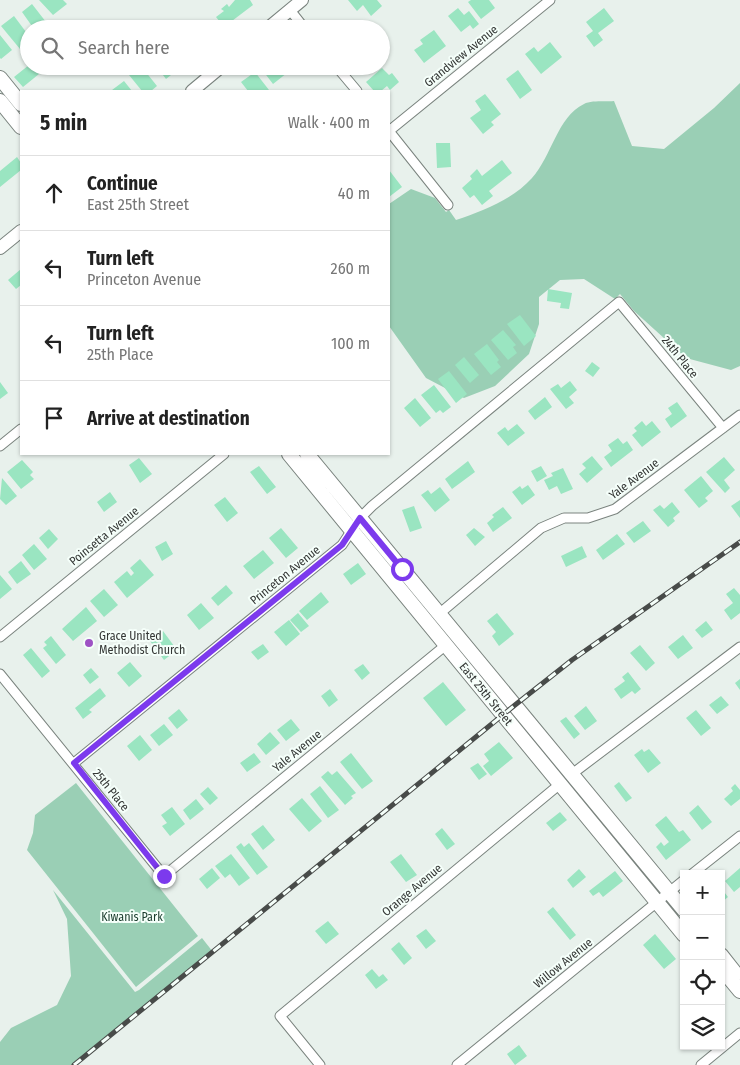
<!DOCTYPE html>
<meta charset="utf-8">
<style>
body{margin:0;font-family:"Fira Sans Condensed",sans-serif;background:#f6f6f6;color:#222}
.controls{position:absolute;right:15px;bottom:15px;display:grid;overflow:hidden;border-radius:0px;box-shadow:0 1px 4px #0004}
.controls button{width:45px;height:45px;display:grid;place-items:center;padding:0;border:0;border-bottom:1px solid #e0e0e0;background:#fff;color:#222;font:25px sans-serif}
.stop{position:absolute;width:15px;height:15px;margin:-11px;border:4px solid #7c3aed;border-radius:50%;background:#fff}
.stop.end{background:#7c3aed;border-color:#fff;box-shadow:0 1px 5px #0008}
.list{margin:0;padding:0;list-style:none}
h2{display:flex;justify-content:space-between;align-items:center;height:65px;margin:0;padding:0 20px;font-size:21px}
h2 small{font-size:16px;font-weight:400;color:#767676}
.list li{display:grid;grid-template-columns:32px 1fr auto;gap:15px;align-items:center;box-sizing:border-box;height:75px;padding:0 20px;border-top:1px solid #e0e0e0}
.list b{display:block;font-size:19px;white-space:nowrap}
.list p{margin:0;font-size:16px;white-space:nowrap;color:#767676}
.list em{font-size:16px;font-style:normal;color:#767676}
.icon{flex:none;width:28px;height:28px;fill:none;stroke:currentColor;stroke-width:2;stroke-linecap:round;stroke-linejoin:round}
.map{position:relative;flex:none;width:740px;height:1065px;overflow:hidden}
.search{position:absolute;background:#fff;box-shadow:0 1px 4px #0004;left:20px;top:20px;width:370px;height:55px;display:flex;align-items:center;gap:12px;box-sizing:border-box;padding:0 18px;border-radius:28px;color:#767676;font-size:19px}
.panel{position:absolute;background:#fff;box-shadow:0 1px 4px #0004;left:20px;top:90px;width:370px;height:365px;border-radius:0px}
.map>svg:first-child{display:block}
.green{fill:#9acfb5}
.building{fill:#9ae5c1}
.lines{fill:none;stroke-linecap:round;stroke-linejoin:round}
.street-casing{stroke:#7a837e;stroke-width:11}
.secondary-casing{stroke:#7a837e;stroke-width:14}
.primary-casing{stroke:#7a837e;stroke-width:16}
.street{stroke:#fff;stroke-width:9}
.secondary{stroke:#fff;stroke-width:12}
.primary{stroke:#fff;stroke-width:14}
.rail-casing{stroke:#484b49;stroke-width:5}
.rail{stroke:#f5fffa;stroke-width:3;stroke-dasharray:9;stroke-linecap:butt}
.route{stroke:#7c3aed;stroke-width:6}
.poi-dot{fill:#9e52c4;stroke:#f5fffa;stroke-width:2}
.labels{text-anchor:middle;stroke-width:4;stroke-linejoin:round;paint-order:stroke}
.street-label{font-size:12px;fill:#343735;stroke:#f5fffa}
.poi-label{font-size:12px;fill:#343735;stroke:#f5fffa;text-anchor:start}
.park-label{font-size:12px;fill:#183a2b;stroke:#f5fffa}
</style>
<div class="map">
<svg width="740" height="1065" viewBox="0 0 740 1065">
<rect width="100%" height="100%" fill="#e8f1ec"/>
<path class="green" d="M740,83V366L731,370L686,358L634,311L620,294L615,299L584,279L560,280L539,297V324L529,354L495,386L464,398L426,378L389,326V204L411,189L435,198L446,212L449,210L456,220C483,211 512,200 532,178C552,156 557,117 584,104C591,100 606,102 614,101L632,146L664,149L714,108Z
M76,783L198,936L136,987L27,850L33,833L35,815Z
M53,890L135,992L139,990L202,938L213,952L75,1065H0V1042L11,1028L57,1005L71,976L67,919Z"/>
<path class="building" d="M39,0H63L67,4L53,15Z
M235,0H250L253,5L224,27L216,17L224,11L221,9L227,4L229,7Z
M348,0H377L382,6L371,16L363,5L357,11Z
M471,0H489L495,8L481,19L468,2Z
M32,4L46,22L37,29H34L22,12Z
M458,8L464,15L469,11L479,24L473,29L470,25L461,32L448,16Z
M604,8L614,21L598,33L603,40L594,47L586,36L593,31L586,22Z
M14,16L29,36V42L20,49L1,26Z
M199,22L204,29H190Z
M434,30L446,46L424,63L414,50L423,44L420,40Z
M0,35L12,50L1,59L0,58Z
M550,42L562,57L541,74L525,54L534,47L538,52Z
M29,50V60L28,61L23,55Z
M29,65L33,66L39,74L23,87L14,77Z
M78,66H89L82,73Z
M141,66L157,86L151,91H142L129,75Z
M156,66H172L176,71L166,79Z
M262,66H282L287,73L273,84L260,67Z
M382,68L389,75L392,73L399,82L390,90L387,86L381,91H374L366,82Z
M518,70L532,90L520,99L506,79Z
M255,72L269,90L267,91H248L241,82Z
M124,81L132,91H113L112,90Z
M485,94L501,114L491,122L494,125L483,134L470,118L481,110L475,101Z
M436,143H450L451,167L437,168Z
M17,157L21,163V170L0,187V171Z
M502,160L512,173L489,191L493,196L482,205L474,195L470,198L462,188L472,179L470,176L477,169L482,176Z
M389,170L402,187L389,197Z
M21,269V285L16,289L8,280Z
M548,289L572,293L569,309L560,308L561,303L547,301Z
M520,315L536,336L524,346L507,324Z
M503,330L516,345L513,347L517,353L508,360L491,340Z
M487,344L499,360L497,362L501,367L491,375L474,354Z
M464,357L479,375L470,383L455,365Z
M592,362L600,368L593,377L585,371Z
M449,371L467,394L456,403L438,379Z
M570,381L577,390L569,397L574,403L566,409L550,389L558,384L561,388Z
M0,382L8,393L0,399Z
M434,385L451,407L443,413L440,410L436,413L421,395Z
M545,397L552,407L535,420L528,411Z
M415,398L431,418L420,427L404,408Z
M677,402L687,416L671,428L665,419L672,414L668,408Z
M642,421L646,426L652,421L661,432L642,447L632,435L637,431L634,428Z
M517,424L525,433L508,446L497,433L505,427L508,431Z
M618,438L623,444L627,441L633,450L611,467L604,457L612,451L608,445Z
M592,456L603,469L587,483L579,474L586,468L582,464Z
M724,457L735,470L724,480L730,488L725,493L706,472Z
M139,458L152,474L140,483L129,465Z
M22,460L33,472L30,475L34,479L21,489L7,472Z
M468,461L475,472L452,489L445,479Z
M259,466L276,487L267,494L250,472Z
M541,466L547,476L537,482L531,471Z
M563,468L573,489L561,494L557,486L549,490L544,480L553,476L551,473Z
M701,476L713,491L705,498L708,501L699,508L684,490Z
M2,478L17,496L6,505L0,499Z
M528,485L535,495L522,505L512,492L520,486L522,489Z
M440,487L450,500L435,512L421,495L428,490L431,494Z
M110,492L117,502L104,512L97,502Z
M225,497L238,513L227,522L214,505Z
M740,500V518L731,506Z
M672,502L680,512L673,518L675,521L668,527L653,510L660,505L664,509Z
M414,506L422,528L410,532L402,510Z
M503,507L512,518L493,532L487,523L494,517L492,515Z
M643,521L651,531L634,543L626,533Z
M281,528L298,548L286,558L269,538Z
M474,528L485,537L475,546L466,535Z
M49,529L58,539L48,549L39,538Z
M617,534L625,544L603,560L596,550Z
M166,541L173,554L162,561L155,547Z
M34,544L47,559L34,570L22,555Z
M582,546L587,557L566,567L561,556Z
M263,550L274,563L254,579L243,566Z
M140,559L154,575L127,598L114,582L127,571L131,576L134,573L130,568Z
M21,561L31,574L17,584L8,572Z
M358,563L366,574L351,585L343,574Z
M0,575L12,589L0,599Z
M226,585L233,593L218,606L211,598Z
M734,588L740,595V613L731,620L724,610L733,603L726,594Z
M104,589L118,605L104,617L90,601Z
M321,592L329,602L307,620L299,611Z
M201,603L214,618L199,630L187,615Z
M86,607L97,621L73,641L62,629Z
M298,613L309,626L301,632L290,620Z
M497,613L514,634L499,646L492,636L496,632L487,621Z
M289,620L300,634L286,646L274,632Z
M706,621L713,630L702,638L695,630Z
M163,631L177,650L164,660L150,641Z
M683,635L693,648L678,659L668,647Z
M51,636L66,655L56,664L43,648L47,645L44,642Z
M263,644L269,652L258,660L251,652Z
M640,645L655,663L646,671L630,653Z
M31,648L50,671L42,678L23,655Z
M130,662L142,676L129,687L117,673Z
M363,664L370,673L362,680L354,670Z
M91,668L99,677L90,684L83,675Z
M628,672L641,689L635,694L632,691L621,699L614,689L625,681L622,677Z
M740,679V690L735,683Z
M443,682L466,710L446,726L423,698Z
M100,688L106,696L89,710L92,712L83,719L75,708Z
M330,689L338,700L329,707L321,696Z
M721,696L729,705L717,714L709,705Z
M586,706L597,721L585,730L574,716Z
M179,709L188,720L177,729L168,718Z
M696,710L711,728L701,736L686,718Z
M566,717L580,734L574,739L560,721Z
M291,719L300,730L286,741L277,730Z
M164,724L173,735L159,746L150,735Z
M270,732L280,743L266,755L257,744Z
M140,735L152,750L139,761L127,746Z
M499,742L513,758L491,776L483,766L489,761L484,754Z
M642,749L644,752L649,749L661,763L648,773L634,755Z
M254,753L261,762L247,772L240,763Z
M351,753L373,781L362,789L340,762Z
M478,763L487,774L479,780L470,768Z
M328,771L332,775L337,771L356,793L351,796L353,798L345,805L321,777Z
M619,782L632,798L626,802L614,786Z
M735,784L740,790V799L731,806L724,799L733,791L731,788Z
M320,786L339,810L328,818L310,794Z
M208,787L218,798L210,805L200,794Z
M302,798L322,821L309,832L289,809Z
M196,799L204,809L190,820L183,810Z
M698,805L712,822L702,830L689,813Z
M172,807L185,824L170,836L162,826L167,823L161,815Z
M560,812L567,820L553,831L546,823Z
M666,816L679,832L683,830L691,840L666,860L656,847L661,842L664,846L669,842L655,825Z
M263,825L275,840L263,850L251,834Z
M442,828L455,844L447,850L435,834Z
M241,843L244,847L249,843L268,867L257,875L236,847Z
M231,854L250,878L239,886L230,874L225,878L215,866Z
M401,854L417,875L406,882L390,862Z
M212,868L220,878L207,889L199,879Z
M740,868V887L734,892L725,881Z
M579,869L586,877L573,888L567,880Z
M615,871L623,881L603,897L599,892L593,896L589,891Z
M721,888L728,897L721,903Z
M553,907L576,935L570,940L547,912Z
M328,921L339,934L326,944L315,931Z
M426,929L436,941L426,949L416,936Z
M655,934L676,959L664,969L643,945Z
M399,942L412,958L404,965L391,949Z
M372,969L379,977L383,974L388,980L376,989L365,975Z
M519,1045L527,1056L515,1065L507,1054Z"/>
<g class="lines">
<defs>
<path id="street" d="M290,10L305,29
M336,66L357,91
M389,131L550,0
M389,131L448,205
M0,446L21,429
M439,614L541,528L564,518H588L615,509L740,415
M0,637L224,454
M0,674L164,876L446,645
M74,763L342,545L360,518L372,506L619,302L723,428
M572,774L740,647
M692,874L740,836
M320,1065L280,1016L560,784
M457,1065L684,880
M701,1065L740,1033"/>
<path id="secondary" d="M267,29L302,0
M192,91L222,66
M0,248L21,231"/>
<path id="primary" d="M0,78L21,104
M0,101L21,127
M289,454L684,935
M307,454L684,910
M721,955L736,974
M721,968L740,991"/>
</defs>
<use href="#street" class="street-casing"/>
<use href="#secondary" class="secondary-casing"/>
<use href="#primary" class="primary-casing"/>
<use href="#street" class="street"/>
<use href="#secondary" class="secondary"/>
<use href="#primary" class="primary"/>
<defs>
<path id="rail" d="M74,1065L515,705L572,660L740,542"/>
</defs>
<use href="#rail" class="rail-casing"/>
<use href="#rail" class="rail"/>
</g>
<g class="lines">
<path class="route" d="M164,876L74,763L342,545L360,518L402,569"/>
</g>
<circle class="poi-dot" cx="89" cy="643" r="5"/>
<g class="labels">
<g class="street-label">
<text transform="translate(461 56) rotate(-39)" y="4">Grandview Avenue</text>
<text transform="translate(680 357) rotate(51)" y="4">24th Place</text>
<text transform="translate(634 479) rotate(-37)" y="4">Yale Avenue</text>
<text transform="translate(104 536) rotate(-39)" y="4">Poinsetta Avenue</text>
<text transform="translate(285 575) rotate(-39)" y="4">Princeton Avenue</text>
<text transform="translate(486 694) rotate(51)" y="4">East 25th Street</text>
<text transform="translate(297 751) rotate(-39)" y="4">Yale Avenue</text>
<text transform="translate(111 790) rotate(51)" y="4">25th Place</text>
<text transform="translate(412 890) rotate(-40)" y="4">Orange Avenue</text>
<text transform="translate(563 963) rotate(-39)" y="4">Willow Avenue</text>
</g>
<g class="poi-label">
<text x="99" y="640">Grace United<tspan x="99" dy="14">Methodist Church</tspan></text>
</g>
<g class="park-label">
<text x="132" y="921">Kiwanis Park</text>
</g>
</g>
</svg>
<div class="controls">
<button>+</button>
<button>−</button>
<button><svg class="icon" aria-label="locate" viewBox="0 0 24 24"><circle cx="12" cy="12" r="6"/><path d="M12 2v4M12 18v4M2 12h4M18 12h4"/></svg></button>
<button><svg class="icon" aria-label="layers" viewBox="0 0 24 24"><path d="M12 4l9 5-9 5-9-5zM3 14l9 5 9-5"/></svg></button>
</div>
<div class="stop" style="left:402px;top:569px"></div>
<div class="stop end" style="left:164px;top:876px"></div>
<div class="search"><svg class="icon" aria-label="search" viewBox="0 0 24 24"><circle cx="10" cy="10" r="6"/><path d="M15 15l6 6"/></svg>Search here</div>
<section class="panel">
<h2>5 min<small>Walk · 400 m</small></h2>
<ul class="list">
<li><svg class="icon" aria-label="ahead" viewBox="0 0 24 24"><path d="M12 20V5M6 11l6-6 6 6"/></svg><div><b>Continue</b><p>East 25th Street</p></div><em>40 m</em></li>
<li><svg class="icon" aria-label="left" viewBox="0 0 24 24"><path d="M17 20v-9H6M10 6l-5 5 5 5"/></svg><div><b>Turn left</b><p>Princeton Avenue</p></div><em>260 m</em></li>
<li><svg class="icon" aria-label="left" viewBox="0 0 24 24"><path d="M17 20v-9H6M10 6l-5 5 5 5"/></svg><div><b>Turn left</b><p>25th Place</p></div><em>100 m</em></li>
<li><svg class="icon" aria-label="arrive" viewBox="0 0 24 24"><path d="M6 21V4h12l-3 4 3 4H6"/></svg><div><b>Arrive at destination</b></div></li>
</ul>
</section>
</div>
